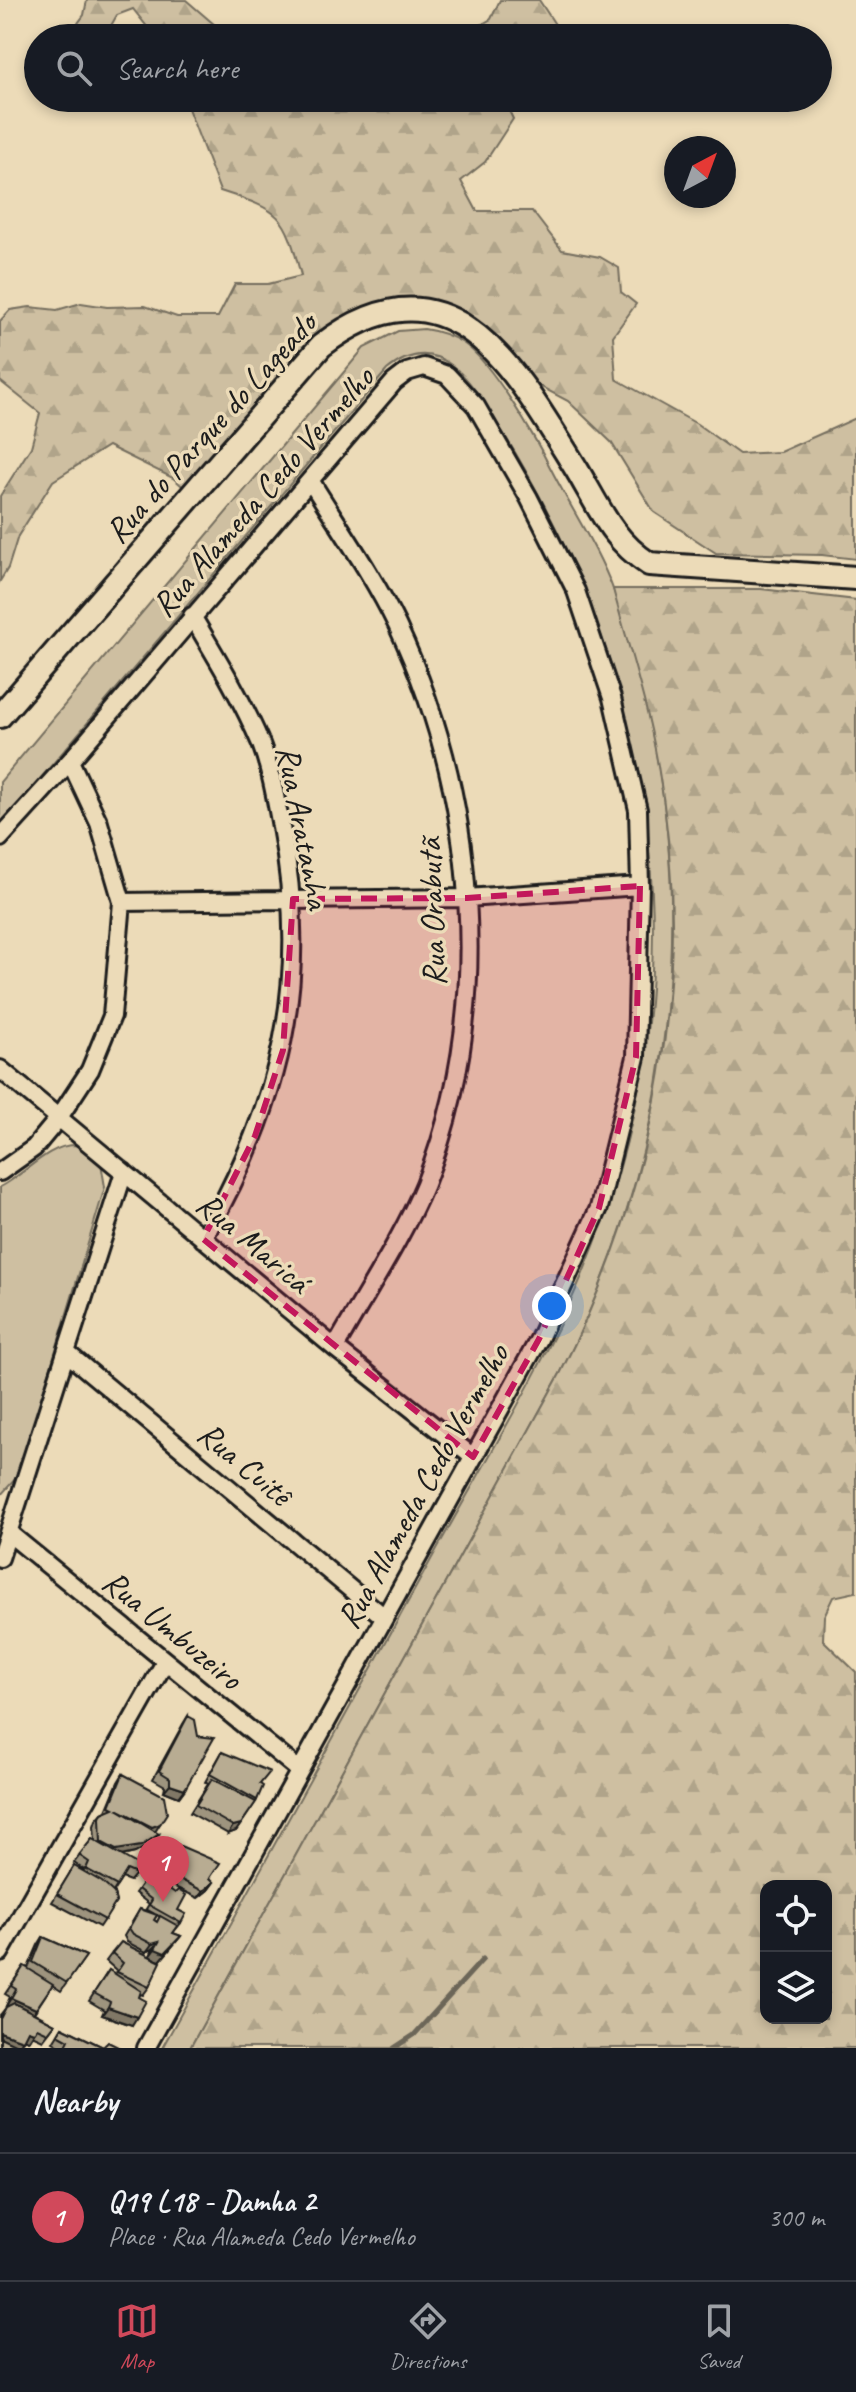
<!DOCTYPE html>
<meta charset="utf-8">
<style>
body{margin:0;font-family:Caveat,sans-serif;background:#20242c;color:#f1f3f6}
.controls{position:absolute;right:24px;bottom:24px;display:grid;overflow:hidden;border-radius:16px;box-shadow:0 4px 12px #0003}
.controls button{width:72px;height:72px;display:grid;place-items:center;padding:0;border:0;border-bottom:2px solid #363941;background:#171b24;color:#f1f3f6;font:40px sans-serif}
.compass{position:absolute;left:664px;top:136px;width:72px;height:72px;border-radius:50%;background:#171b24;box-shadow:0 4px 12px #0003;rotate:41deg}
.you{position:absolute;left:552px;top:1306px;width:28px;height:28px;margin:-20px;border:6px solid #fff;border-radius:50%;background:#1a73e8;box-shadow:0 0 0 12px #1a73e833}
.badge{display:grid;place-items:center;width:52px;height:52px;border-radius:50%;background:#d1495b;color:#fff;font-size:26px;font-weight:700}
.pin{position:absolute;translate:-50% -66px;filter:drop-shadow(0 2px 4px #0008)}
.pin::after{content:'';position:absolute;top:42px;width:28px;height:24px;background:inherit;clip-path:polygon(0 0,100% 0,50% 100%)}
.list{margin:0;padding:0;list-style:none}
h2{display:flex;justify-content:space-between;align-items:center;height:104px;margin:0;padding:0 32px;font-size:34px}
h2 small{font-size:26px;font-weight:400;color:#9ea1a6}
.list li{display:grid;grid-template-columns:52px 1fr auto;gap:24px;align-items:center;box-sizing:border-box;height:128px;padding:0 32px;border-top:2px solid #363941}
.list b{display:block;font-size:30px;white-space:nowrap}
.list p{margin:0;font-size:26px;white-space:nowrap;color:#9ea1a6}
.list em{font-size:26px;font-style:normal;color:#9ea1a6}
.icon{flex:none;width:44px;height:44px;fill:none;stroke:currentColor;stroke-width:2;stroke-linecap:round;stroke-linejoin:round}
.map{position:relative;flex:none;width:856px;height:2048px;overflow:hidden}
.search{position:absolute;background:#171b24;box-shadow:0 4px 12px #0003;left:24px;right:24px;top:24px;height:88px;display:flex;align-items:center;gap:20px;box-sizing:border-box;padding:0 28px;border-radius:44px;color:#9ea1a6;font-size:30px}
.sheet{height:232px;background:#171b24}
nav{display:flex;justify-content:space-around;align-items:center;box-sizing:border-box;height:112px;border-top:2px solid #363941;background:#171b24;font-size:22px;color:#9ea1a6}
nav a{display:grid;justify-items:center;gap:4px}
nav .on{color:#d1495b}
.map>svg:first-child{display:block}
.green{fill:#cebfa1;stroke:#756e5e;stroke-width:2}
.forest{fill:url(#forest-firs);stroke:#756e5e;stroke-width:2;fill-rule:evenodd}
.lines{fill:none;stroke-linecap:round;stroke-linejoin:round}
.stream{stroke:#6c6658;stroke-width:5}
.street-casing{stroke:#1c1c1c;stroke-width:22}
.secondary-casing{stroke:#1c1c1c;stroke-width:28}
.street{stroke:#ecdbb8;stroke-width:16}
.secondary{stroke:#ecdbb8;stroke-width:22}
.wall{fill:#9e947e;stroke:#1c1c1c;stroke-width:2;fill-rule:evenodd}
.shaded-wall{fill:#817866;stroke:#1c1c1c;stroke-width:2}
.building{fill:#b8ac92;stroke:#1c1c1c;stroke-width:2}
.marked{fill:#c2185b;fill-opacity:0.2;stroke:#c2185b;stroke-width:6;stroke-dasharray:16 10;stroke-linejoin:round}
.labels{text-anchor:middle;stroke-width:7;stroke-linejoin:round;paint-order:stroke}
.street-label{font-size:34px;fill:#1c1c1c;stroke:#ecdbb8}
</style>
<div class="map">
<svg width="856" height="2048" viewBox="0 0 856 2048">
<defs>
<pattern id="forest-firs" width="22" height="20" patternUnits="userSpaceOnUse" patternTransform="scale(2)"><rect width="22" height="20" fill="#cebfa1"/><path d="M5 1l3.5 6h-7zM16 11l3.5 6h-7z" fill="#b0a48a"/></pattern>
</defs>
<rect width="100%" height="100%" fill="#ecdbb8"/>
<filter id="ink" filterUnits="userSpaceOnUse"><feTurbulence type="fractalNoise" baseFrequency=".0125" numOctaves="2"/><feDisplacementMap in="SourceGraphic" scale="16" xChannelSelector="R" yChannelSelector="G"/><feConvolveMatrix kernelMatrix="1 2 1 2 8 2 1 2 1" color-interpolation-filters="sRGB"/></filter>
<g filter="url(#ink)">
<path class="green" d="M424,329C438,331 451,335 463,343C492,362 536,439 552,471C572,510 598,549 613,589C620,608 624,628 630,647C705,890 675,1147 561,1372L190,2048H162C251,1888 339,1727 427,1567C479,1471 538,1378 581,1278C703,989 665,693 502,431C476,390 442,325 387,370L0,826V782L364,348L398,331Z
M74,1145L83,1147L101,1163L105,1187L18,1476L0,1496V1187C24,1175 48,1145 74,1145Z"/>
<path class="forest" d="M87,0H186L230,38H156L133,9L117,15L104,38H67L84,15Z
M500,0H539L562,35L559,38H465L467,33L491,19Z
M184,98H503L513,119L485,162L461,181L477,211H532L562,250L600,257L619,268L621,292L636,304L613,336L616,379L697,424L739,454L780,452L856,418V559L822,555L716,553L654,512L611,442L568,401L530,381L496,340L373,309L189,492L173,478L108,446L53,481L18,536L8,568L0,581V496L31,447L40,413L0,381V321L10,310L30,307L57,310L81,303L107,307L145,306L177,317H218L235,284H268L301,276C285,212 281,211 220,191Z
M613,589H761L856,600V1592L833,1597L824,1616L823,1640L856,1672V2048H190L561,1372C657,1183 696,970 657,760C647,702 628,646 613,589ZM826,1886V2018H766V1886Z"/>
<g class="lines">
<path class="stream" d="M394,2048L414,2035L483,1959"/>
<defs>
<path id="street" d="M310,480C339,527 373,575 397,625C477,795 495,1007 425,1184C404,1235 363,1298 335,1348
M192,616C217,658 242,699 261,744C271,770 276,800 281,827C311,981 281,1104 203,1239
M0,838L70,761L394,382L407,372L424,367L447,375L476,406L529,498L576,591L612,698L638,810L640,886L636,1057L599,1208L539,1339L146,2048
M122,902L467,898L640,886
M0,1069L335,1348L473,1457
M0,1172L34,1148L58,1119L90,1070L112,1016L122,902L99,823L70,761
M68,1354L384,1617
M10,1534L299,1770
M0,1558L124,1172
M0,1953L165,1662"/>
<path id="secondary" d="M0,716L321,346C450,247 515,370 577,470C599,507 612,540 649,564L856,578"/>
</defs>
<use href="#street" class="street-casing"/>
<use href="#secondary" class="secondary-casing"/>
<use href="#street" class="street"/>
<use href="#secondary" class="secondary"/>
</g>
<path class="wall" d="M188,1716L185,1789L179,1797L164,1791L165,1786L153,1779L183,1724Z
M222,1752L260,1785L257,1800L241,1824L236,1831L228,1834L190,1813L208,1784L205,1782Z
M123,1774L155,1832L154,1842L135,1853L122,1856L136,1874L130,1881L122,1878L113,1892L116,1902L99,1927L52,1902L74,1866L83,1871L84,1870L74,1863L92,1839L95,1841L94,1826L96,1820L102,1813L106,1811L118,1782Z
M178,1845L214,1882L208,1890L198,1898L162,1881L163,1871Z
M149,1874L178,1910L181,1923L173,1933L181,1936L160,1961L149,1987L143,1995L140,1994L132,2025L102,2015L104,2010L89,2001L109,1970L115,1974L117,1971L106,1961L112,1953L150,1956L153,1949L146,1952L127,1942L124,1936L140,1909L155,1914L146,1909L149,1904L135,1893ZM157,1915L160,1917L157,1922L154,1920Z
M43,1937L86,1956L61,1991L52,1985L34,2013L55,2024L43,2040L32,2035L29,2040L23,2038L0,2048V2015L7,2006H6L10,1997L5,1994L24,1966L28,1968L38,1945Z
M62,2027L103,2047L120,2048H63L53,2042Z"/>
<path class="shaded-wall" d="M170,1784L185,1789L179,1797L164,1791Z
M160,1824L155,1832L146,1835L152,1827Z
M241,1824L236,1831L228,1834L233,1826Z
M159,1834L154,1842L135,1853L111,1858L116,1850Z
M214,1882L208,1890L198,1898L203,1891Z
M181,1936L160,1961L149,1957L155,1949Z
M159,1942L153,1949L146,1952L152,1944Z
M11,1998L36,2009L31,2017L6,2006Z
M108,2007L137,2017L132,2025L102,2015Z
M28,2030L34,2032L29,2040L22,2038Z
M0,2032L23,2040L17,2047L0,2041Z"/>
<path class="building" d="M188,1716L195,1720L198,1736L214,1738L185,1789L170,1784V1778L159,1771Z
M222,1752L270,1772L260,1784L263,1786L257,1800L210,1774Z
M123,1774L164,1796L167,1813L160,1824L152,1827L117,1809L159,1834L141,1846L116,1850L101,1842L100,1818L102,1813L114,1808L110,1806Z
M212,1779L256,1802L241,1824L233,1826L196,1805Z
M92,1839L140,1866L136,1874L127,1870L117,1886L86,1869L89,1862L79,1855Z
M178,1845L220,1863L210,1878L214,1882L203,1891L167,1873L168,1863Z
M74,1866L102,1882L114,1893L116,1902L105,1920L57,1894Z
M149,1874L175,1893L178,1890L186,1895L178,1910L186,1914L181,1923L149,1905L152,1900L138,1889Z
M140,1909L157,1915L154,1920L157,1922L160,1916L178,1926L173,1933L181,1936L165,1953L155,1949L159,1942L152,1944L133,1934L129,1928Z
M43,1937L86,1956L67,1983L33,1962Z
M121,1942L161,1962L149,1987L117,1972L123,1963L112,1953Z
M24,1966L53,1984L36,2009L11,1998L16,1989L11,1986Z
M109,1970L141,1991L139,1997L146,2001L137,2017L108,2007L110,2002L94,1993Z
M14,2003L55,2024L48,2033L37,2028L34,2032L28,2030L23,2040L0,2032V2016L1,2017L6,2007Z
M62,2027L103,2047L108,2042L120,2048H65L69,2040L58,2034Z
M0,2037L23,2048H0Z"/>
</g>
<path class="marked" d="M640,886L636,1057L599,1208L539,1339L473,1457L203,1239L255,1136L283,1050L293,899L467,898Z"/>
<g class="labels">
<g class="street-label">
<text transform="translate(210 427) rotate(-48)" y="12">Rua do Parque do Lageado</text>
<text transform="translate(262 491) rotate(-49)" y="12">Rua Alameda Cedo Vermelho</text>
<text transform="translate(304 827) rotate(79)" y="12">Rua Aratanha</text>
<text transform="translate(431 912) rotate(-92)" y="12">Rua Orabutã</text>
<text transform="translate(254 1242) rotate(40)" y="12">Rua Maricá</text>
<text transform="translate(245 1463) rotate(40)" y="12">Rua Cuitê</text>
<text transform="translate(422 1486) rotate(-61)" y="12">Rua Alameda Cedo Vermelho</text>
<text transform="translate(173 1629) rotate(39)" y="12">Rua Umbuzeiro</text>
</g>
</g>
</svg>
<div class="controls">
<button><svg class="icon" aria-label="locate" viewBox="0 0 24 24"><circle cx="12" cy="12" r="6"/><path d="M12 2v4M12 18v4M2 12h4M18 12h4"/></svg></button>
<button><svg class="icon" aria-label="layers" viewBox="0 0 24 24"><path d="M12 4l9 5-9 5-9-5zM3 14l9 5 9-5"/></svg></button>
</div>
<svg class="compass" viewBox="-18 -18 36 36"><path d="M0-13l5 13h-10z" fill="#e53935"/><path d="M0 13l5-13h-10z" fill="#9ea1a6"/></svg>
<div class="you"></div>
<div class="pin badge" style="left:163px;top:1902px">1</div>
<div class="search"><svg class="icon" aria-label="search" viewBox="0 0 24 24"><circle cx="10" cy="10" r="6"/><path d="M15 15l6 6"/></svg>Search here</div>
</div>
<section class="sheet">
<h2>Nearby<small></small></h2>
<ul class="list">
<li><span class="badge">1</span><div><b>Q19 L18 - Damha 2</b><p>Place · Rua Alameda Cedo Vermelho</p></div><em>300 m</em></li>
</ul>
</section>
<nav>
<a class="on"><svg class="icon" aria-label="map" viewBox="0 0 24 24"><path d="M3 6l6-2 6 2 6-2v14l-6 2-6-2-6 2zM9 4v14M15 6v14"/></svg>Map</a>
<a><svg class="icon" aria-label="directions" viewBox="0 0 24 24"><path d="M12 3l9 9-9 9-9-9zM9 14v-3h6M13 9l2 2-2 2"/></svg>Directions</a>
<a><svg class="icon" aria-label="saved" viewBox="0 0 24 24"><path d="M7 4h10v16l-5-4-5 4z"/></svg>Saved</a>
</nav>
